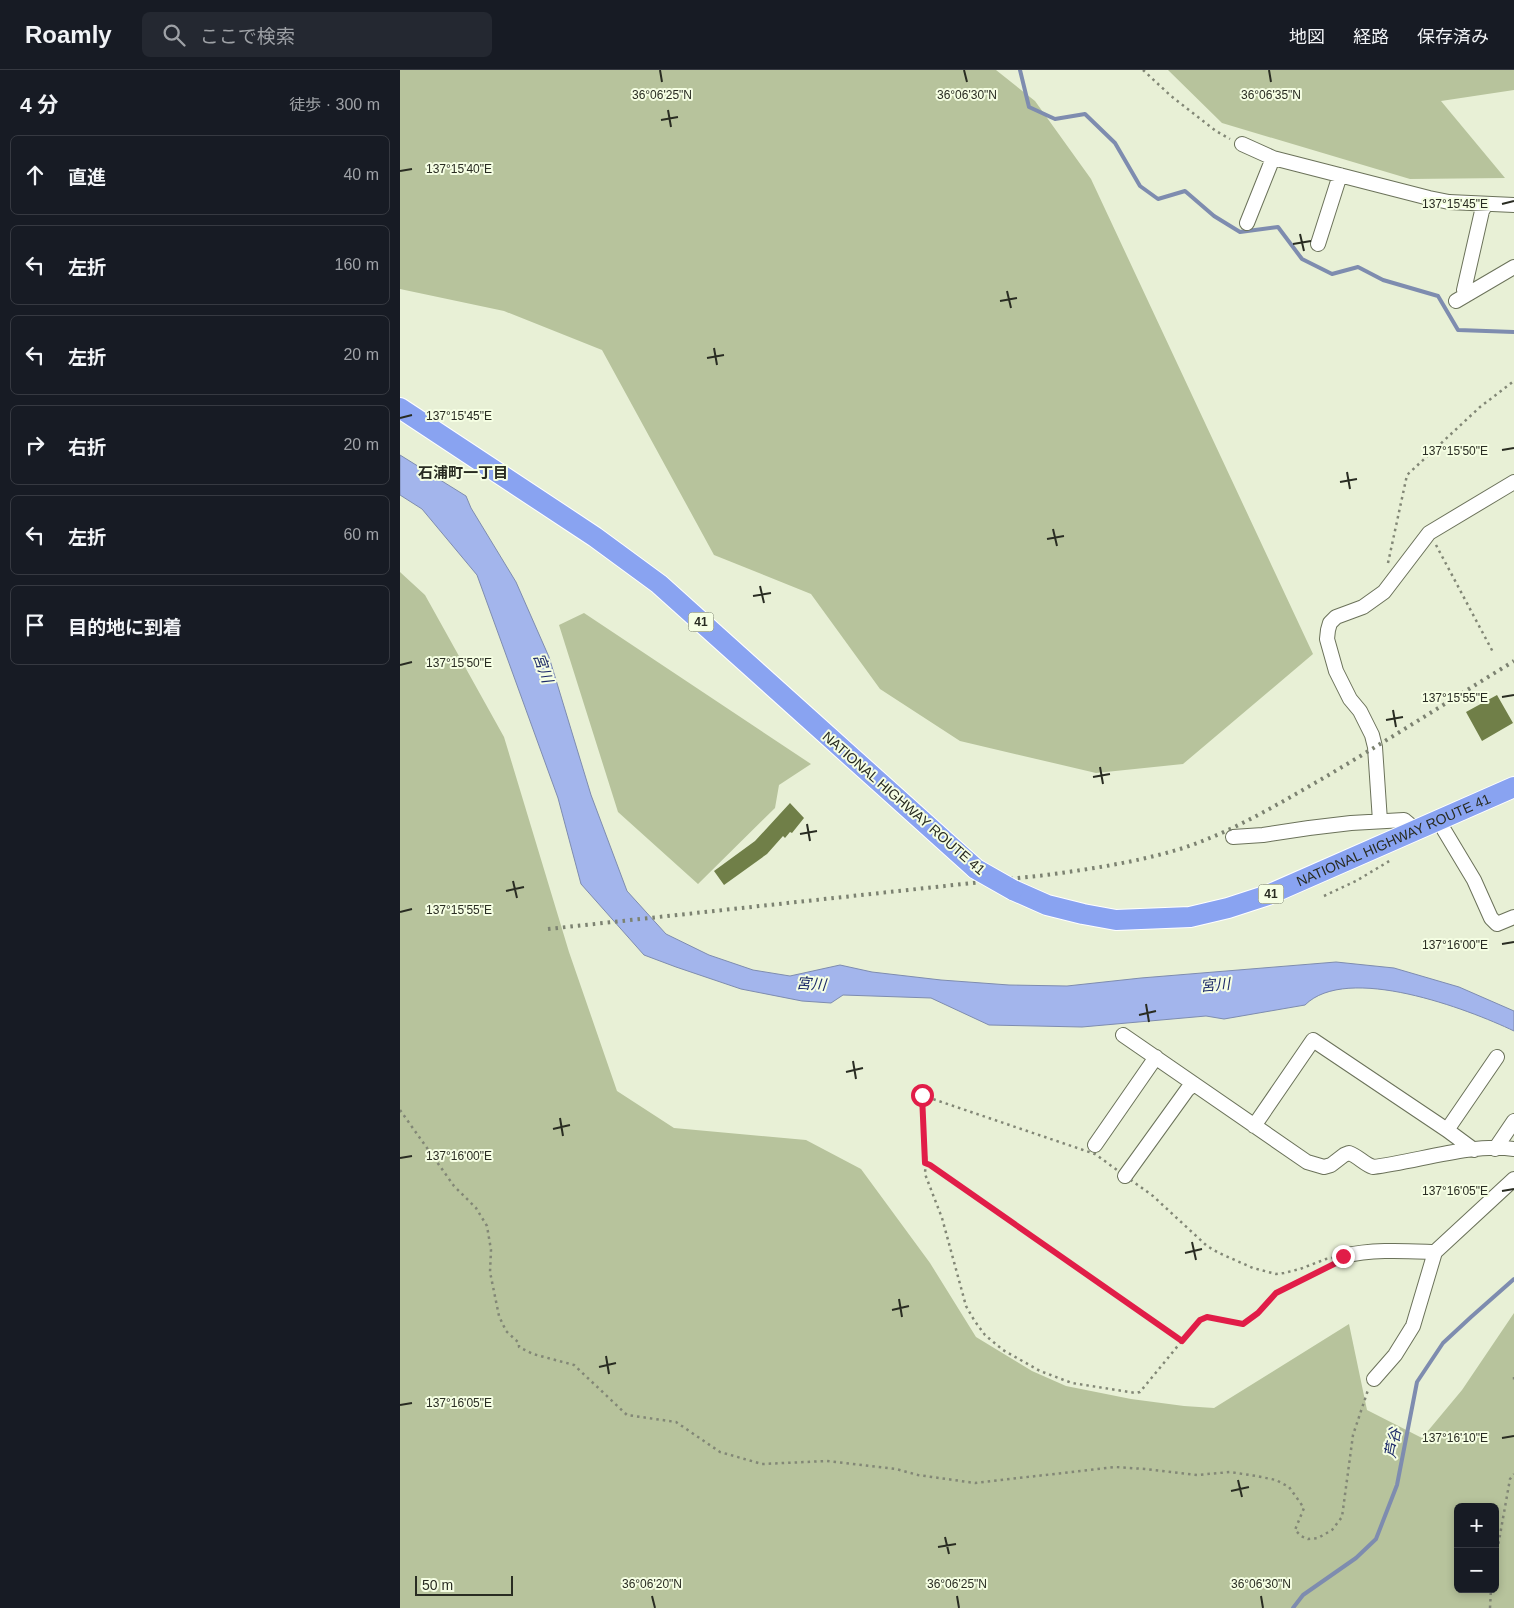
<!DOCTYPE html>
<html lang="ja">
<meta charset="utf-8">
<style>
body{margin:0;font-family:Helvetica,"Noto Sans JP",sans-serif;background:#242831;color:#f1f3f6}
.controls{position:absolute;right:15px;bottom:15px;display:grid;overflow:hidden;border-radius:8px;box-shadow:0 2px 8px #0003}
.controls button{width:45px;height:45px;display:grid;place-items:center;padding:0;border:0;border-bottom:1px solid #363941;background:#171b24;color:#f1f3f6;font:25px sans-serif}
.scale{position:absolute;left:15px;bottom:12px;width:98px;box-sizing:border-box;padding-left:5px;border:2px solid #292c22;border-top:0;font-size:14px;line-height:18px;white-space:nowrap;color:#292c22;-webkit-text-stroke:4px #f5fee3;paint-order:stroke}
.stop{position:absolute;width:15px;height:15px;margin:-11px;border:4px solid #e11d48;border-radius:50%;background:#fff}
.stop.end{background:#e11d48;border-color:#fff;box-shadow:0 1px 5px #0008}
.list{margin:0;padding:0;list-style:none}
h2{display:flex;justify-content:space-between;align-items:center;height:65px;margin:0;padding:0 20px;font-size:21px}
h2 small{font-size:16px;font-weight:400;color:#9ea1a6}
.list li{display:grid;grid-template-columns:32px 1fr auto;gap:15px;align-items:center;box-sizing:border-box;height:80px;margin:0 10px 10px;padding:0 10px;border:1px solid #363941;border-radius:8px}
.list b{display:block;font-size:19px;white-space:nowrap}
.list em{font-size:16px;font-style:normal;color:#9ea1a6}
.icon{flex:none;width:28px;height:28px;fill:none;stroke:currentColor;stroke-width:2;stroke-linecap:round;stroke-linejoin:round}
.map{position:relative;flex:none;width:1114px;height:1538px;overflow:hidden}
header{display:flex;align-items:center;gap:30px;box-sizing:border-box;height:70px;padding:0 25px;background:#171b24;border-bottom:1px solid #363941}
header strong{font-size:24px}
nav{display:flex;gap:28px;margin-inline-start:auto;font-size:18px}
.search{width:350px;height:45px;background:#242831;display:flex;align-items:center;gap:12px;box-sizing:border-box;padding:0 18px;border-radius:8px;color:#9ea1a6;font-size:19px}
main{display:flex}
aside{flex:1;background:#171b24}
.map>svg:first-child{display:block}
.green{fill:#b7c39c;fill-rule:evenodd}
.water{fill:#a3b5ec;stroke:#7e8caf}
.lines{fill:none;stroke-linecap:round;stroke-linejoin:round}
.stream{stroke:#7e8caf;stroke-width:4}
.building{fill:#707f48}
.minor-casing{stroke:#6b725a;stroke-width:16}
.highway-casing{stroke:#fff;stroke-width:22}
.path{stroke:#828776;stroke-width:2.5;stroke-dasharray:2.5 4;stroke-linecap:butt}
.minor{stroke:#fff;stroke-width:14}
.highway{stroke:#89a3f1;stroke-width:20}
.rail{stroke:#7c8271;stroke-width:4;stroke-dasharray:2.5 5;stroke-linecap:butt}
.highway-bridge-casing{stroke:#fff;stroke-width:22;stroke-linecap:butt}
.highway-bridge{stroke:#89a3f1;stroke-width:20}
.route{stroke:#e11d48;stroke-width:6}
.ticks{fill:none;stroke:#292c22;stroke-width:2}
.labels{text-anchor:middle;stroke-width:4;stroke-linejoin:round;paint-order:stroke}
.shield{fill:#f5fee3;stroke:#666b5c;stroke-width:1}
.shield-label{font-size:12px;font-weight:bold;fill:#292c22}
.street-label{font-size:14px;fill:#292c22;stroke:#f5fee3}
.neighbourhood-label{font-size:15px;font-weight:bold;fill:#292c22;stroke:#f5fee3}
.water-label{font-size:15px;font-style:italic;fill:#1d2b69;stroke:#f5fee3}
.ticks-label{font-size:12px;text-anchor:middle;fill:#292c22;stroke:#f5fee3;stroke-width:4;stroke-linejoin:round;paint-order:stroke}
</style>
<header>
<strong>Roamly</strong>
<div class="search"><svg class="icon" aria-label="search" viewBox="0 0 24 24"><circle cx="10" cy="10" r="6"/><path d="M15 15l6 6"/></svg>ここで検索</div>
<nav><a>地図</a><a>経路</a><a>保存済み</a></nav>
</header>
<main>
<aside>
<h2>4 分<small>徒歩 · 300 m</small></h2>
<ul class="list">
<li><svg class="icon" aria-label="ahead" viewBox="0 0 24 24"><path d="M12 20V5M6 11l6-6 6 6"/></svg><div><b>直進</b></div><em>40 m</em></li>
<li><svg class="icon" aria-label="left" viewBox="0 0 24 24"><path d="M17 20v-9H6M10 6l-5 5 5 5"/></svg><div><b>左折</b></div><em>160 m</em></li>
<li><svg class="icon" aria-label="left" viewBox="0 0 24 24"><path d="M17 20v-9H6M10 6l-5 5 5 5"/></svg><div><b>左折</b></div><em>20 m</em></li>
<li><svg class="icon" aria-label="right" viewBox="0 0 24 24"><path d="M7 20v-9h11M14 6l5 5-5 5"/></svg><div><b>右折</b></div><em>20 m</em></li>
<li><svg class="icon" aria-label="left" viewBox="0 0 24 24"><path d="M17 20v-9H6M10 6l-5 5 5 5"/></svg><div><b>左折</b></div><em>60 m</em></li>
<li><svg class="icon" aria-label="arrive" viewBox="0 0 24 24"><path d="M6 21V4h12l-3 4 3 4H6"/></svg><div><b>目的地に到着</b></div></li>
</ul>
</aside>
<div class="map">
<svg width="1114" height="1538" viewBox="0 0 1114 1538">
<rect width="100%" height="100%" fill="#e8f0d6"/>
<path class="green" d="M0,0H596L635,31L691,109L913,584L783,694L696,703L560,671L480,619L411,524L314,485L202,280L104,241L0,219Z
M768,0H1114V20L1041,31L1105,108L1010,109L822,53Z
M0,502L25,525L104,667L169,882L217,1021L274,1058L406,1070L461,1099L530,1193L576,1267L632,1301L666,1316L731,1329L784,1336L814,1338L949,1254L967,1340L1022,1368L1062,1320L1114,1243V1538H0ZM1058,1437H1095V1519H1058Z
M184,543L411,694L379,715L375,738L298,814L218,742L159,555Z"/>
<path class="water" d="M0,385L66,426L71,438L116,512L149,587L191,725L227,821L266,864L309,885L353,900L390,906L440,895L472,902L541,910L609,915L667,916L741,908L936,892L994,898L1059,917L1114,941V961C1068,939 947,893 905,935L824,949L806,946L682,957L589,955L531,928L443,925L431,933L402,931L341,919L276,897L244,885L181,814L158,728L77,505L22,439L0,425Z"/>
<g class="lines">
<path class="stream" d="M620,0L629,37L655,49L685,44L715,73L740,116L758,129L785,121L814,146L840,162L878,157L902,189L932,204L958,197L983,210L1038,226L1058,260L1114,262
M893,1538L903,1525L956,1488L976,1469L997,1415L1017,1312L1043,1273L1071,1247L1114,1209"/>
</g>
<path class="building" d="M1097,625L1113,653L1082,671L1066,642Z
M390,733L404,748L392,763L390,762L385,768L383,766L367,784L324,815L314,801L355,771Z"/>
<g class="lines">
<defs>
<path id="minor" d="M842,74L873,88L1029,128L1049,132L1114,135
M847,153L873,88
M918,174L940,105
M1068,224L1064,220L1082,141L1086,134
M1056,231L1114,197
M980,751L975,677L972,665L960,641L950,629L936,601L927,569L928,560L930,553L936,547L963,537L984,522L1029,463L1114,412
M1044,760L1074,810L1091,848L1097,854L1114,847
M833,767L863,765L909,758L951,753L1004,750L1016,760
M723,965L907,1092L924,1097L931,1095L944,1085L949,1083C958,1086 964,1094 973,1097C1017,1092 1069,1073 1114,1079
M854,1056L913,970L1047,1060L1074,1080
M1047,1060L1097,987
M695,1075L756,987
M1095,1079L1114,1051
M725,1106L787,1020L794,1014
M943,1186C973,1179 1005,1181 1035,1182
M974,1309L995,1285L1013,1256L1035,1182L1114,1109"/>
<g id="highway">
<path d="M0,338L195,467L259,514L576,799"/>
<path id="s1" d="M613,820L647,835L683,844L716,850L790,847L828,838L868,825L1114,717"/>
</g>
</defs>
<use href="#minor" class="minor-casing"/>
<use href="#highway" class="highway-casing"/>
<path class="path" d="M743,0L771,26L816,61L830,69
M1036,475L1094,584
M988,493L1007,405L1080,337L1114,311
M924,826L956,811L991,790
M521,1025L695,1084L753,1126L807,1176L819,1183L853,1198L876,1204L884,1203L900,1199L926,1189L943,1186L940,1191L876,1223L858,1243L843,1254L807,1247L799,1250L740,1322L736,1323L672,1313L640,1301L603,1280L585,1265L574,1250L566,1236L542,1148L525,1104L526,1087Z
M0,1040L54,1116L76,1138L87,1156L91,1180L90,1202L99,1246L106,1261L119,1273V1277L133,1284L174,1295L227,1345L276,1352L320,1382L362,1394L427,1391L496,1399L518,1405L575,1413L715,1397L745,1399L797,1405L830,1402L856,1406L876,1410L889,1417L904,1438L895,1460L901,1466L908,1469L918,1468L932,1460L942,1447L953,1365L968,1320
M525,1093L530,1095L782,1271
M1114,1307V1313
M1095,1493L1110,1409L1114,1404
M1090,1538L1091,1519"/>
<use href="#minor" class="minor"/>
<use href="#highway" class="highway"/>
<path class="rail" d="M148,859L646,805C691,799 737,792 780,779C830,763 875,736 920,710C985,672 1049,631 1114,591"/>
<defs>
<path id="highway-bridge" d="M576,799L613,820"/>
</defs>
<use href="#highway-bridge" class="highway-bridge-casing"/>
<use href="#highway-bridge" class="highway-bridge"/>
</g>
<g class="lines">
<path class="route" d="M522,1025L525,1093L530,1095L782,1271L800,1250L807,1247L843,1254L858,1243L876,1223L940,1191L943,1186"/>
</g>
<path class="ticks" d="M260,0L262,12M564,0L567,12M869,0L871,12M268,40L271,57M261,50L278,47M0,101L12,99M1102,134L1114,131M900,164L904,181M893,174L911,171M607,221L611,238M600,231L617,228M314,278L317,295M307,288L324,285M0,348L12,345M1102,380L1114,378M947,402L950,419M940,412L957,409M653,459L657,476M647,469L664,466M360,516L364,533M353,526L371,523M0,595L12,592M1102,627L1114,625M993,640L996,657M986,650L1003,647M700,697L703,714M693,707L710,704M407,754L410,771M400,764L417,761M113,811L117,828M106,821L124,817M0,842L12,839M1102,874L1114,872M746,934L749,952M739,945L756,941M453,991L456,1009M446,1002L463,998M160,1048L163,1066M153,1059L170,1055M0,1088L12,1086M1102,1121L1114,1119M792,1172L796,1190M785,1183L802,1179M499,1229L502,1247M492,1240L509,1236M206,1286L209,1304M199,1297L216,1293M0,1335L12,1333M1102,1368L1114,1366M838,1410L842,1427M831,1421L849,1417M545,1467L549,1484M538,1477L556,1474M252,1526L255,1538M557,1526L559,1538M861,1526L863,1538"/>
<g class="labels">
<g class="shield">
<rect x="288.5" y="542.5" width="25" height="19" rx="4"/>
<rect x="858.5" y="814.5" width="25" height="19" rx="4"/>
</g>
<g class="shield-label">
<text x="301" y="556">41</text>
<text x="871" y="828">41</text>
</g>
<g class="street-label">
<text transform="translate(504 733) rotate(41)" y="5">NATIONAL HIGHWAY ROUTE 41</text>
<text dy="5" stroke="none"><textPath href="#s1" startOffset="400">NATIONAL HIGHWAY ROUTE 41</textPath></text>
</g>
<g class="neighbourhood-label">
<text x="63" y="408">石浦町一丁目</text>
</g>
<g class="water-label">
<text transform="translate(143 598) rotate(70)" y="5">宮川</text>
<text transform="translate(411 914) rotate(4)" y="5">宮川</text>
<text transform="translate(815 915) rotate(-5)" y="5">宮川</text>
<text transform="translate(993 1373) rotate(-79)" y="5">芦谷</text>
</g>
</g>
<g class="ticks-label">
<text x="567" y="29">36°06'30"N</text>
<text x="871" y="29">36°06'35"N</text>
<text x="262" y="29">36°06'25"N</text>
<text x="59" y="103">137°15'40"E</text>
<text x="1055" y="138">137°15'45"E</text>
<text x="59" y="350">137°15'45"E</text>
<text x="1055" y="385">137°15'50"E</text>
<text x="59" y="597">137°15'50"E</text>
<text x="1055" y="632">137°15'55"E</text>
<text x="59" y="844">137°15'55"E</text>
<text x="1055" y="879">137°16'00"E</text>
<text x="59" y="1090">137°16'00"E</text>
<text x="1055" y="1125">137°16'05"E</text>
<text x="59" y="1337">137°16'05"E</text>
<text x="1055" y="1372">137°16'10"E</text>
<text x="252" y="1518">36°06'20"N</text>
<text x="557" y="1518">36°06'25"N</text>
<text x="861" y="1518">36°06'30"N</text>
</g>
</svg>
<div class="controls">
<button>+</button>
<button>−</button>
</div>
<div class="scale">50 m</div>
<div class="stop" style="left:522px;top:1025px"></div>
<div class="stop end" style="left:943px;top:1186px"></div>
</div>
</main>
